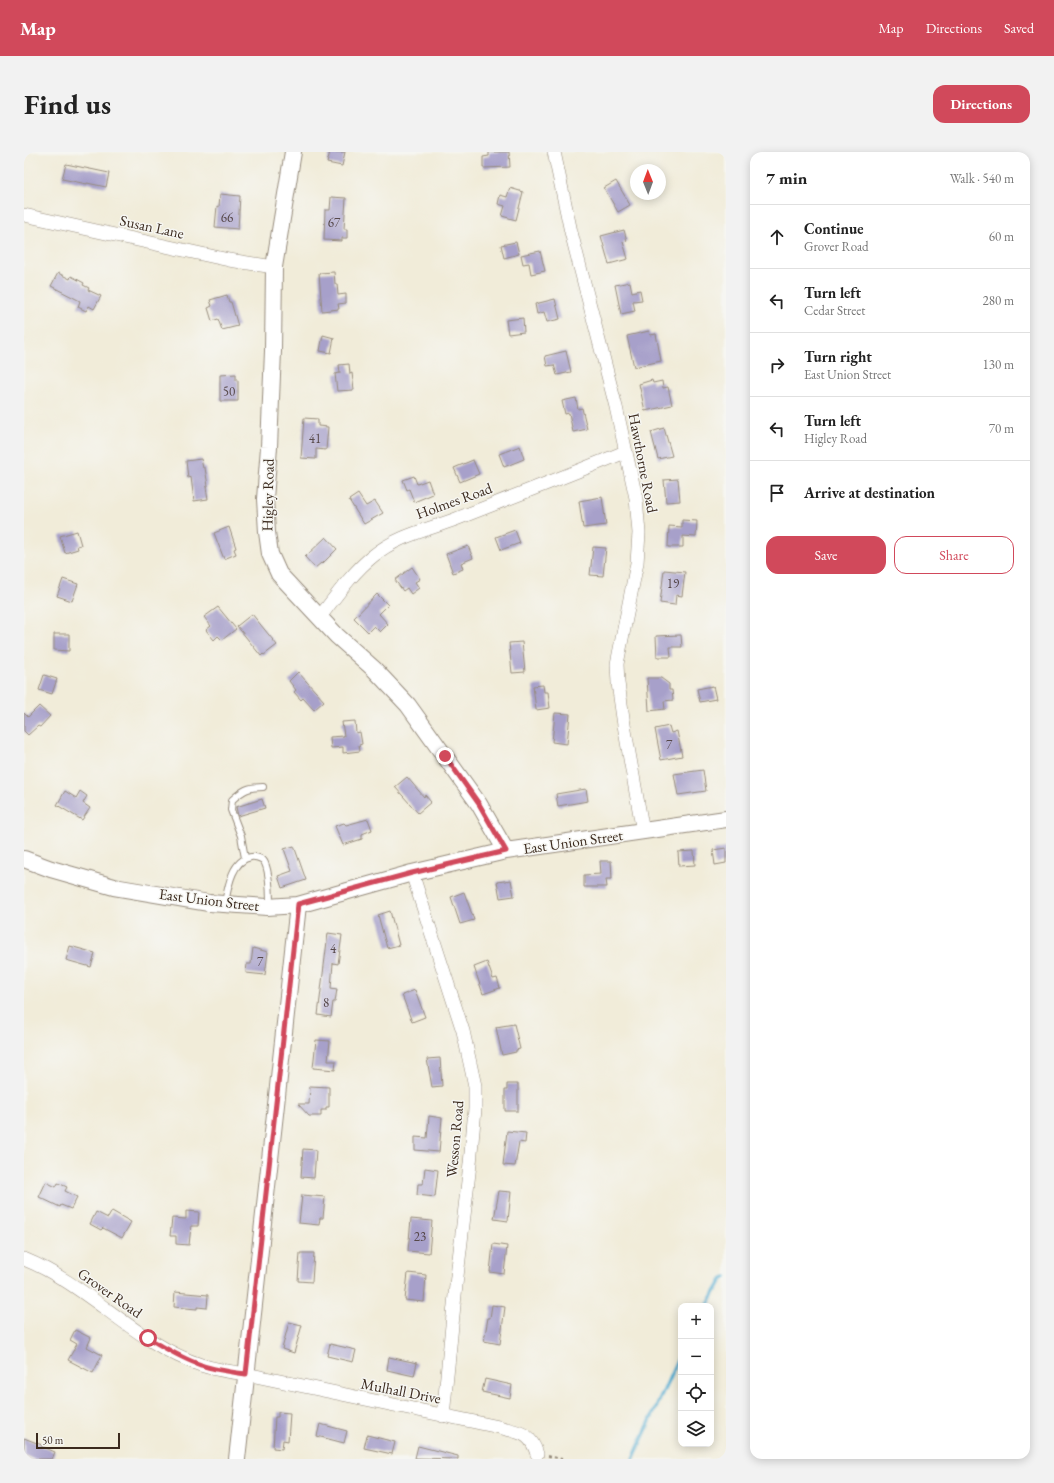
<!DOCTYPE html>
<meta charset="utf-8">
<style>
body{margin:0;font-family:"EB Garamond",serif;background:#f2f2f2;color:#222}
.controls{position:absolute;right:12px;bottom:12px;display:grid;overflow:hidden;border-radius:8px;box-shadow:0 2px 10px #0003}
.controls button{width:36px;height:36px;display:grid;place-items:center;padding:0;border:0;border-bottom:1px solid #e0e0e0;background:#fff;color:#222;font:20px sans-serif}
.compass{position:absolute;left:606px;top:12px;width:36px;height:36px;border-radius:50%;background:#fff;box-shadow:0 2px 10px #0003;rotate:359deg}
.scale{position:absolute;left:12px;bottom:10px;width:84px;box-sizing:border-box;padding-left:4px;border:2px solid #3b2a1e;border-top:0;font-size:11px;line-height:14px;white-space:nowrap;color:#3b2a1e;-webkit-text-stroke:3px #f6f6f2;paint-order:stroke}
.stop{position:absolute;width:12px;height:12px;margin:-9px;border:3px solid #d1495b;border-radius:50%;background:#fff}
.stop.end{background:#d1495b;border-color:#fff;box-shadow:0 1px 4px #0008}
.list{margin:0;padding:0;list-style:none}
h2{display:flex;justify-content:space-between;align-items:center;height:52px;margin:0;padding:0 16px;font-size:17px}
h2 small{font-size:13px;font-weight:400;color:#767676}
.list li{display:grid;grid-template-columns:26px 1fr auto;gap:12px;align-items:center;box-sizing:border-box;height:64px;padding:0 16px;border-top:1px solid #e0e0e0}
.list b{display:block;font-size:15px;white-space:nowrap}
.list p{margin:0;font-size:13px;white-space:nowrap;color:#767676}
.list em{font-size:13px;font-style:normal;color:#767676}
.actions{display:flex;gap:8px;padding:12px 16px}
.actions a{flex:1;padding:9px 0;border:1px solid #d1495b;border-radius:12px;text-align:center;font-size:14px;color:#d1495b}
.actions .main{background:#d1495b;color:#fff}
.icon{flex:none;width:22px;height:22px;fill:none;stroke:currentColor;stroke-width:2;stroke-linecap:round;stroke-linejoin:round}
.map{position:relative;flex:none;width:702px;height:1307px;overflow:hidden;border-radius:12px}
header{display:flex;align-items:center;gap:24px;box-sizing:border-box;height:56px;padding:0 20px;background:#d1495b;color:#fff}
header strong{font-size:19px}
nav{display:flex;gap:22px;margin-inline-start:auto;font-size:14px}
.intro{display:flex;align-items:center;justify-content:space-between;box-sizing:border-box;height:96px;padding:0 24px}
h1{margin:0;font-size:28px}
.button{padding:10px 18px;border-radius:12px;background:#d1495b;color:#fff;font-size:14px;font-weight:700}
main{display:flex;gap:24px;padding:0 24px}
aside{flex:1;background:#fff;border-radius:12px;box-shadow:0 2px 10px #0003}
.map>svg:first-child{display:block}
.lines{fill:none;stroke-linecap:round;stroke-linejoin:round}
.stream{stroke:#53add1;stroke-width:3.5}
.building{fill:#a7a0ca}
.service-casing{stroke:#968b7c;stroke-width:8}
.minor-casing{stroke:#968b7c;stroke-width:14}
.tertiary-casing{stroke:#968b7c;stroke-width:18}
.path{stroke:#968b7c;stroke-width:2;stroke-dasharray:3 3;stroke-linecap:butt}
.service{stroke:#fff;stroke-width:6}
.minor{stroke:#fff;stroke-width:13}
.tertiary{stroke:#fff;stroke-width:16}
.route{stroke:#d1495b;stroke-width:5}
.labels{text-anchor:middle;stroke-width:3;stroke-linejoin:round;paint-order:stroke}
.number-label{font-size:13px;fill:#564849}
.street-label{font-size:15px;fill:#3b2a1e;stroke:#f6f6f2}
</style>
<header>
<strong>Map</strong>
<nav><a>Map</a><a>Directions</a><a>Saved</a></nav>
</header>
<div class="intro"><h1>Find us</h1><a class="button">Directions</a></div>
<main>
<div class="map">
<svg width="702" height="1307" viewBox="0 0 702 1307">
<rect width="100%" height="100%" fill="#f6f6f2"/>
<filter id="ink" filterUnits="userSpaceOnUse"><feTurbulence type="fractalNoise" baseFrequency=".025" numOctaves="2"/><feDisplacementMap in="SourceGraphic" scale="8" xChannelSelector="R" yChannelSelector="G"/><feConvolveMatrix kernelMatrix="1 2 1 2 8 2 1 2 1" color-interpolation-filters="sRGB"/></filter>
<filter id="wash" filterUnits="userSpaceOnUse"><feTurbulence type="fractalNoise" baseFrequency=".012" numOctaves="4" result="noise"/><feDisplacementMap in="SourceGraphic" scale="16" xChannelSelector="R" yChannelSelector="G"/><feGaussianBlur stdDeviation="0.9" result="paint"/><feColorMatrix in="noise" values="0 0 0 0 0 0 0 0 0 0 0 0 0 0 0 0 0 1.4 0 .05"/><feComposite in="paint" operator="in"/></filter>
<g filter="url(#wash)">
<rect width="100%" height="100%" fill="#f1ecd9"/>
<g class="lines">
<path class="stream" d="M683,1154L698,1128L702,1125
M609,1307L657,1200"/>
</g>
<g id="blocks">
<path class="building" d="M306,0H321L318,14L303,11Z
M465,0H485L486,15L459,16V5L465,4Z
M42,12L85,21L82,35L63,31V32L38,27Z
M592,29L606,53L594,60L580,36Z
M486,36L499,40L492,68L478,64L481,54L474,52L476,43L483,45Z
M196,42L216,44L214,77L191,75L193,54L195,55Z
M307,45L322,46L320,77H323V86H318V89L300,88L301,58H306Z
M600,78L603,89L599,90L604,107L585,112L577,84Z
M492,90L495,102L480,106L477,93Z
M516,99L521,119L507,122L505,111L499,112L497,103Z
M310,120L311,132H313L314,143L322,142V151L314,152L315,157L298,159L295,121Z
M34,121L46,127L47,124L60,131L59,133L65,136L64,138L77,144L70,157L65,154L62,159L54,155L56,149L27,134Z
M606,130L608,140L616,138L618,148L609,149L611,159L597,162L591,133Z
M203,143L205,150H207L214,174L198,178L194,167L188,169L184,156L188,154L186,148Z
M531,147L536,167L523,170L520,160L513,162L511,152Z
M499,166L500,180L484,182L482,168Z
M625,179L626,183L632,182L637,209L610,215L603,184Z
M299,183L310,186L307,201L296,199Z
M542,199L547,220L533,223L530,213L523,214L521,204Z
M325,212L326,222L328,221L330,238L313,239L311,222L316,221L315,213Z
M212,222V229L214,228V249H196V223Z
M628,228L629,231L638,229L639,236L644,235L648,253L621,259L615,232Z
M552,246L554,257L558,256L563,277L549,280L545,261L541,262L538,249Z
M280,266L294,267V274L304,275L302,298L292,297V307L277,306Z
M640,276L648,304L634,307L627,280Z
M496,294L500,307L480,315L475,302Z
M177,307L179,316H181L184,334L182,335L184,347L170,349L167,325L164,326L162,309Z
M449,308L455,322L436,330L430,316Z
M390,324L393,332L404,328L409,342L390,350L385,337L383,338L379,328Z
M654,327L656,349L642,350L640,328Z
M334,342L342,354L351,349L359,361L340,372L325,348Z
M578,345L582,373L559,376L555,349Z
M658,368L673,369L672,385L659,384V395H644L645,374L658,375Z
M205,375L212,396L210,397L212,402L200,407L190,381Z
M491,378L496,391L477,398L472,385Z
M53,379L57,393L53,394L54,397L41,401L36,384Z
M302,385L313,397L298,412L297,411L291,416L281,405Z
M444,394L449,406L437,411L439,417L429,421L422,402Z
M569,395L582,396L579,424L566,423Z
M388,415L396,427L391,430L395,436L387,442L383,436L379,439L371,428Z
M640,418L661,420L658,444L652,443L651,453L636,451Z
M39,427L54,432L48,449L33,444Z
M353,442L364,453L355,462L364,472L356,480L350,474L344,480L330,466Z
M194,455L212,477L198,488L194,484L190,488L182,478L187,474L180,465Z
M228,462L253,493L240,503L239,502L237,504L213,474Z
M30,482H45V499L30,498Z
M657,483L658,495H646L647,505H633L632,484Z
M498,490L501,520L488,521L485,491Z
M274,520L300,549L290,558L279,546L277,548L270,540L272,538L265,529Z
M20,523L33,527L28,542L15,538Z
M623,526H637L645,532V538H648L649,548L640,549L641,557L625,559Z
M519,533L520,540H524L526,556L512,558L509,534Z
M689,534L692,547L676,550L673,537Z
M15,554L26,564L16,575L14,574L4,583L0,579V561L4,565Z
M531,561L546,562L543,592L528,590Z
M331,569L332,581L336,580L338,592L335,593L336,599L319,601V595L307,596L306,585L320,584L318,570Z
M645,574L647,581L653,579L658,604L637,608L631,577Z
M679,618L682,639L654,643L650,622Z
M383,625L400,645L401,643L407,650L394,661L371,635Z
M562,637L564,649L534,654L532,642Z
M41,639L52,646L56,639L63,644L59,651L66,656L58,668L33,653Z
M238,647L241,656L214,664L212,655Z
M344,667L348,678L338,682V687L319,693L311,674L320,671L322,673Z
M270,694L282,728L258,736L254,724L268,719L260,697Z
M702,696V711L691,713L689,698Z
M670,699L671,713L655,714L654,700Z
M576,709H587L588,727H582L583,735H560V723L577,722Z
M487,728L490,744L476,746L473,730Z
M440,740L450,768L436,772L427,745Z
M366,759L375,793L363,796L354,763Z
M304,781L318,783L314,812L309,811L307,836L313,837L311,850H309L307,865L294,863Z
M46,794L71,801L67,815L42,808Z
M229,796L244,800L241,823L222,821L223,812H227Z
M463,810L469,827L473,826L476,836L459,842L450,815Z
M391,838L401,865L388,870L378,843Z
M490,872L496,897L492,898V900L478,903L472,875Z
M292,888L306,889L304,909H312L311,918L289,916Z
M416,906L418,934L408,935L403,907Z
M483,932H494V959H481V938H483Z
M286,934L305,935V955H302V958H297V964H285L274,952H285Z
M405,964L418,966L415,1000L391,998V985L403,986Z
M483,979L502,981L501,991L495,990L491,1014L479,1013Z
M279,997L292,998L290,1026L277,1025Z
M401,1016L414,1018L411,1045L393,1043L394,1032H399Z
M22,1030L32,1035L34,1031L43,1035L41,1039L53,1045L47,1057L37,1053L36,1055L15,1045Z
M475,1039L487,1040L484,1069L470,1067Z
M278,1043L301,1045L299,1066H296L295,1073L275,1071Z
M88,1059L107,1070L98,1086L79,1076L77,1078L66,1072L72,1060L84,1066Z
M162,1059L175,1060L174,1074H167L165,1093L152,1092V1084H146L148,1066L162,1067Z
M387,1067L408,1069L405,1101L384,1099Z
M469,1092L483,1094L480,1122L466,1120Z
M276,1101H290L288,1130L274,1129Z
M384,1121L402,1123L400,1150L381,1148Z
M151,1140L184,1143L183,1156L173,1155V1157L150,1155Z
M468,1153L481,1155L476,1192L460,1189L464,1166H466Z
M265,1170L278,1173L270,1201L258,1197Z
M51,1178L67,1186L63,1195L78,1203L69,1221L44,1208L53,1192L46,1188Z
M306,1192L332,1198L329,1210L303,1204Z
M365,1205L393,1211L390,1224L363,1218Z
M461,1227L488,1233L486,1246L458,1240Z
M254,1260L266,1261L264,1289L259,1288L258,1297L249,1296L251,1265H254Z
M296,1272L323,1279L320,1291L293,1284Z
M343,1283L371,1290L368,1302L340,1296Z
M0,1286L18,1293L17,1294L31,1300L28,1307H9L0,1303Z
M394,1294L434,1304V1307L391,1306Z"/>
</g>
</g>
<g filter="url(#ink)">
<use href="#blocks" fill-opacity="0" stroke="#968b7c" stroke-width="1"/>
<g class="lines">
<defs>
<path id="service" d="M221,706L217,684L207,658L208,648C219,638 224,635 239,635
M201,751C204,735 208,708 227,705C230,704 236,706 239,708C246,716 246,744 246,755"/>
<path id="minor" d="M530,0L547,80L592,255L612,346L615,381L613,411L593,512L594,531L600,573L619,680
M0,63L205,108L250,115
M295,466C312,444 328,421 349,404C373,384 403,378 432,367C488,345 545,323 601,300
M388,721L439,879L451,934V957L446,1012L432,1133L419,1264
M0,1107C65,1133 111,1191 177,1213C192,1218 207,1220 222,1222L475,1275C495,1281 506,1279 513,1302"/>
<path id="tertiary" d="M269,0L250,115L249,199L245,295L241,347L243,380L246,402L255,422L313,484L350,517L384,553L455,652L482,699
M0,707L27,717L90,735L185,751L243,755L274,753L388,721L482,699L702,667
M213,1307L274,753"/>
</defs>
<use href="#service" class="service-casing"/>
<use href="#minor" class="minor-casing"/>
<use href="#tertiary" class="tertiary-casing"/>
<path class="path" d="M524,1304L538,1307"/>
<use href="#service" class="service"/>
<use href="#minor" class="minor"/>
<use href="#tertiary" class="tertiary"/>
</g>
</g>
<g class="lines" filter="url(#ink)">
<path class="route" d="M124,1186C141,1196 158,1207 177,1213C191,1218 207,1220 222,1222L274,752L388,721L482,699L455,652L421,604"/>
</g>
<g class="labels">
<g class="number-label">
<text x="203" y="70">66</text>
<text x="310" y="75">67</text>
<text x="205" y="244">50</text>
<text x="291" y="291">41</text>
<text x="649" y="436">19</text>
<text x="645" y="597">7</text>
<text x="309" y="801">4</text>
<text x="236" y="814">7</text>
<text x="302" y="855">8</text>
<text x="396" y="1089">23</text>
</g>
<g class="street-label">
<text transform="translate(128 75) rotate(12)" y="5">Susan Lane</text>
<text transform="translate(619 311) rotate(79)" y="5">Hawthorne Road</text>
<text transform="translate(244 343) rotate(-89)" y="5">Higley Road</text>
<text transform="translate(430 349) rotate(-20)" y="5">Holmes Road</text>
<text transform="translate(549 690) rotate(-8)" y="5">East Union Street</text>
<text transform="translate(185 748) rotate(7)" y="5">East Union Street</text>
<text transform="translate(431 987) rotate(-85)" y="5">Wesson Road</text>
<text transform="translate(86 1141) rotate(35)" y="5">Grover Road</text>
<text transform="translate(377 1239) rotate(11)" y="5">Mulhall Drive</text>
</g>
</g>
</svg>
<div class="controls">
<button>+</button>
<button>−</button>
<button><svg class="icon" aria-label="locate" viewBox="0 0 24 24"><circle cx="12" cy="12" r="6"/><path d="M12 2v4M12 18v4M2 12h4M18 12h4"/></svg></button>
<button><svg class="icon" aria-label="layers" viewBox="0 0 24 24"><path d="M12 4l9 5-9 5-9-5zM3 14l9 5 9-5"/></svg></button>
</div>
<svg class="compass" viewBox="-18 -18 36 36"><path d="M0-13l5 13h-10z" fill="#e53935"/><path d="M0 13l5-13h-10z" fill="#767676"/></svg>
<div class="scale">50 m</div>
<div class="stop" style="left:124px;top:1186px"></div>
<div class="stop end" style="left:421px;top:604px"></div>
</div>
<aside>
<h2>7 min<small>Walk · 540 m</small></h2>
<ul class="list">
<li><svg class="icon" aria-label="ahead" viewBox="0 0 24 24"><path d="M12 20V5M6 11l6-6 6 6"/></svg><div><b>Continue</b><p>Grover Road</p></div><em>60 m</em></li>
<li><svg class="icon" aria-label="left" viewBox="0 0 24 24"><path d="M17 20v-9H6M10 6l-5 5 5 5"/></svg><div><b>Turn left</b><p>Cedar Street</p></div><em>280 m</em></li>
<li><svg class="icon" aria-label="right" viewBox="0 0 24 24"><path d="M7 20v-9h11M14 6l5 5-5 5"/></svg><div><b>Turn right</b><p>East Union Street</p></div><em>130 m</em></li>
<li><svg class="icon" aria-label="left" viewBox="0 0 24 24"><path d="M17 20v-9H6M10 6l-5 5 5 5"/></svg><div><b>Turn left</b><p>Higley Road</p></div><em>70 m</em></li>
<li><svg class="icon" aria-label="arrive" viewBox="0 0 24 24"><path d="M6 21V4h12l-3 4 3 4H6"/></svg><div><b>Arrive at destination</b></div></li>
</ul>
<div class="actions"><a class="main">Save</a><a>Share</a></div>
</aside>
</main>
